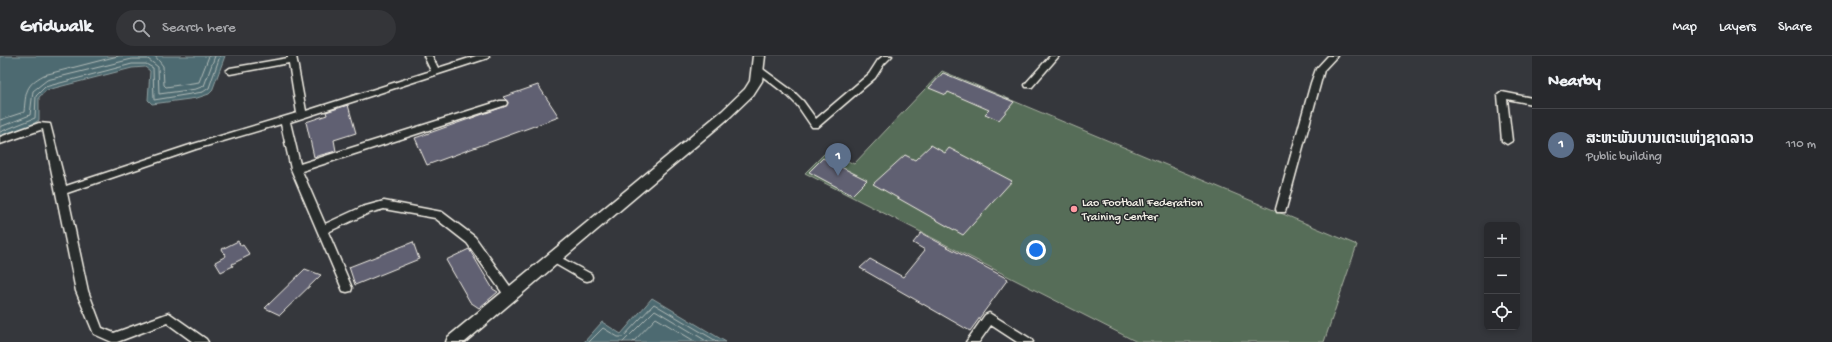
<!DOCTYPE html>
<meta charset="utf-8">
<style>
body{margin:0;font-family:"Gochi Hand","Noto Sans Lao",sans-serif;background:#343539;color:#f1f3f6}
.controls{position:absolute;right:12px;bottom:12px;display:grid;overflow:hidden;border-radius:6px;box-shadow:0 2px 6px #0003}
.controls button{width:36px;height:36px;display:grid;place-items:center;padding:0;border:0;border-bottom:1px solid #444549;background:#28292d;color:#f1f3f6;font:20px sans-serif}
.you{position:absolute;left:1036px;top:194px;width:14px;height:14px;margin:-10px;border:3px solid #fff;border-radius:50%;background:#1a73e8;box-shadow:0 0 0 6px #1a73e833}
.badge{display:grid;place-items:center;width:26px;height:26px;border-radius:50%;background:#8c9099;color:#fff;font-size:13px;font-weight:700}
.pin{position:absolute;translate:-50% -33px;filter:drop-shadow(0 1px 2px #0008)}
.pin::after{content:'';position:absolute;top:21px;width:14px;height:12px;background:inherit;clip-path:polygon(0 0,100% 0,50% 100%)}
.list{margin:0;padding:0;list-style:none}
h2{display:flex;justify-content:space-between;align-items:center;height:52px;margin:0;padding:0 16px;font-size:17px}
h2 small{font-size:13px;font-weight:400;color:#a5a6aa}
.list li{display:grid;grid-template-columns:26px 1fr auto;gap:12px;align-items:center;box-sizing:border-box;height:72px;padding:0 16px;border-top:1px solid #444549}
.list b{display:block;font-size:15px;white-space:nowrap}
.list p{margin:0;font-size:13px;white-space:nowrap;color:#a5a6aa}
.list em{font-size:13px;font-style:normal;color:#a5a6aa}
.icon{flex:none;width:22px;height:22px;fill:none;stroke:currentColor;stroke-width:2;stroke-linecap:round;stroke-linejoin:round}
.map{position:relative;flex:none;width:1532px;height:286px;overflow:hidden}
header{display:flex;align-items:center;gap:24px;box-sizing:border-box;height:56px;padding:0 20px;background:#28292d;border-bottom:1px solid #444549}
header strong{font-size:19px}
nav{display:flex;gap:22px;margin-inline-start:auto;font-size:14px}
.search{width:280px;height:36px;background:#343539;display:flex;align-items:center;gap:10px;box-sizing:border-box;padding:0 14px;border-radius:22px;color:#a5a6aa;font-size:15px}
main{display:flex}
aside{flex:1;background:#28292d}
.map>svg:first-child{display:block}
.green{fill:#576d58;stroke:#a6afa0}
.water{fill:#4d6a71;stroke:#90a0a1}
.lines{fill:none;stroke-linecap:round;stroke-linejoin:round}
.shore{stroke:#b1bbb8;stroke-width:1}
.building{fill:#606072;stroke:#f4f1e8}
.street-casing{stroke:#f4f1e8;stroke-width:3}
.secondary-casing{stroke:#f4f1e8;stroke-width:3}
.street{fill:#2a2d2e;fill-rule:evenodd}
.secondary{fill:#2a2d2e;fill-rule:evenodd}
.poi-dot{fill:#ff9aa2;stroke:#2a2d2e;stroke-width:1.5}
.labels{text-anchor:middle;stroke-width:3;stroke-linejoin:round;paint-order:stroke}
.poi-label{font-size:12px;fill:#f4f1e8;stroke:#2a2d2e;text-anchor:start}
</style>
<header>
<strong>Gridwalk</strong>
<div class="search"><svg class="icon" aria-label="search" viewBox="0 0 24 24"><circle cx="10" cy="10" r="6"/><path d="M15 15l6 6"/></svg>Search here</div>
<nav><a>Map</a><a>Layers</a><a>Share</a></nav>
</header>
<main>
<div class="map">
<svg width="1532" height="286" viewBox="0 0 1532 286">
<rect width="100%" height="100%" fill="#35373c"/>
<filter id="ink" filterUnits="userSpaceOnUse"><feTurbulence type="fractalNoise" baseFrequency=".025" numOctaves="2"/><feDisplacementMap in="SourceGraphic" scale="8" xChannelSelector="R" yChannelSelector="G"/><feConvolveMatrix kernelMatrix="1 2 1 2 8 2 1 2 1" color-interpolation-filters="sRGB"/></filter>
<g filter="url(#ink)">
<path class="green" d="M942,15L1357,189L1324,286H1137L805,117L827,95L854,108Z"/>
<path class="water" d="M0,0H225L212,35L209,38L197,42L152,48L148,44L150,15L145,11L132,12L47,34L39,41V64L30,70L0,80Z
M652,242L726,286H584L602,266L621,278Z"/>
<g class="lines">
<path class="shore" d="M155,0L163,10L164,29L166,31L199,26L209,0
M0,64L24,56C26,36 25,29 44,19L118,0
M0,71L30,59L33,35L47,24L132,3H148L158,11L159,38L196,33L204,30L215,0
M0,76L35,62L36,40L45,31L132,8H146L153,12L154,44L203,36L209,32L220,0
M589,286L603,272L618,281H623L654,248L718,286
M623,286L655,254L708,286
M633,286L656,262L696,286"/>
</g>
<path class="building" d="M943,17L1014,46L999,64L985,58L989,54L948,36L946,39L929,32Z
M538,29L559,61L427,109L415,82L506,50L508,46L503,41Z
M348,49L356,77L334,84L336,95L314,101L306,66L327,59L326,56Z
M931,89L945,97L949,92L1012,125L963,179L873,128L905,99L915,104Z
M823,102L867,124L852,139L809,116Z
M921,177L1008,223L970,275L860,212L870,203L903,221L925,194L913,187Z
M238,185L241,190L243,189L250,199L232,208L233,210L221,216L215,206L226,200L222,193Z
M413,186L419,203L355,229L349,211Z
M469,193L493,233L498,236L479,252L470,246L446,204Z
M305,213L321,219L280,259L265,252Z"/>
<g class="lines">
<defs>
<path id="street" d="M288,0H296L306,55L431,15L424,0H432L438,12L476,0H489L488,2L290,66L300,108L500,45H506L507,47L506,49L302,115L325,168L362,151L384,145L442,156L475,181L514,236L516,239L514,242L510,243L506,242L467,187L435,162L384,153L369,157L328,176L352,232L351,235L347,236L343,235L291,113L281,68L196,93L67,137L88,235L102,272L114,277L169,257L206,283L208,286H193L167,267L117,286H112L94,278L76,235L43,73L0,88V81L39,67L50,68L66,130L190,89L297,57L289,7L230,18L226,15L230,12L288,2Z
M883,0H892L884,8L875,22L818,71H812L797,49L788,40L753,13L757,10L760,11L794,36L803,45L816,63L869,18L878,4Z
M1050,0H1059L1032,31H1026L1025,29L1026,27Z
M1328,0H1337L1324,14L1286,153L1285,156H1277L1276,153L1311,27L1316,13Z
M1502,36L1532,42V48L1507,43L1512,85L1507,88L1502,85L1498,39Z
M554,198L591,218L592,221L591,224L587,225L583,224L550,205L549,202L550,199Z
M989,257L1031,283L1033,286H1017L991,269L979,286H966L985,259Z"/>
<path id="secondary" d="M753,0H765L762,25L753,39L730,61L465,286H446L448,281L722,55L745,33L750,25Z"/>
</defs>
<use href="#street" class="street-casing"/>
<use href="#secondary" class="secondary-casing"/>
<use href="#street" class="street"/>
<use href="#secondary" class="secondary"/>
</g>
</g>
<circle class="poi-dot" cx="1074" cy="153" r="4"/>
<g class="labels">
<g class="poi-label">
<text x="1082" y="150">Lao Football Federation<tspan x="1082" dy="14">Training Center</tspan></text>
</g>
</g>
</svg>
<div class="controls">
<button>+</button>
<button>−</button>
<button><svg class="icon" aria-label="locate" viewBox="0 0 24 24"><circle cx="12" cy="12" r="6"/><path d="M12 2v4M12 18v4M2 12h4M18 12h4"/></svg></button>
</div>
<div class="you"></div>
<div class="pin badge" style="left:838px;top:120px;background:#5c6f8a">1</div>
</div>
<aside>
<h2>Nearby<small></small></h2>
<ul class="list">
<li><span class="badge" style="background:#5c6f8a">1</span><div><b>ສະຫະພັນບານເຕະແຫ່ງຊາດລາວ</b><p>Public building</p></div><em>110 m</em></li>
</ul>
</aside>
</main>
